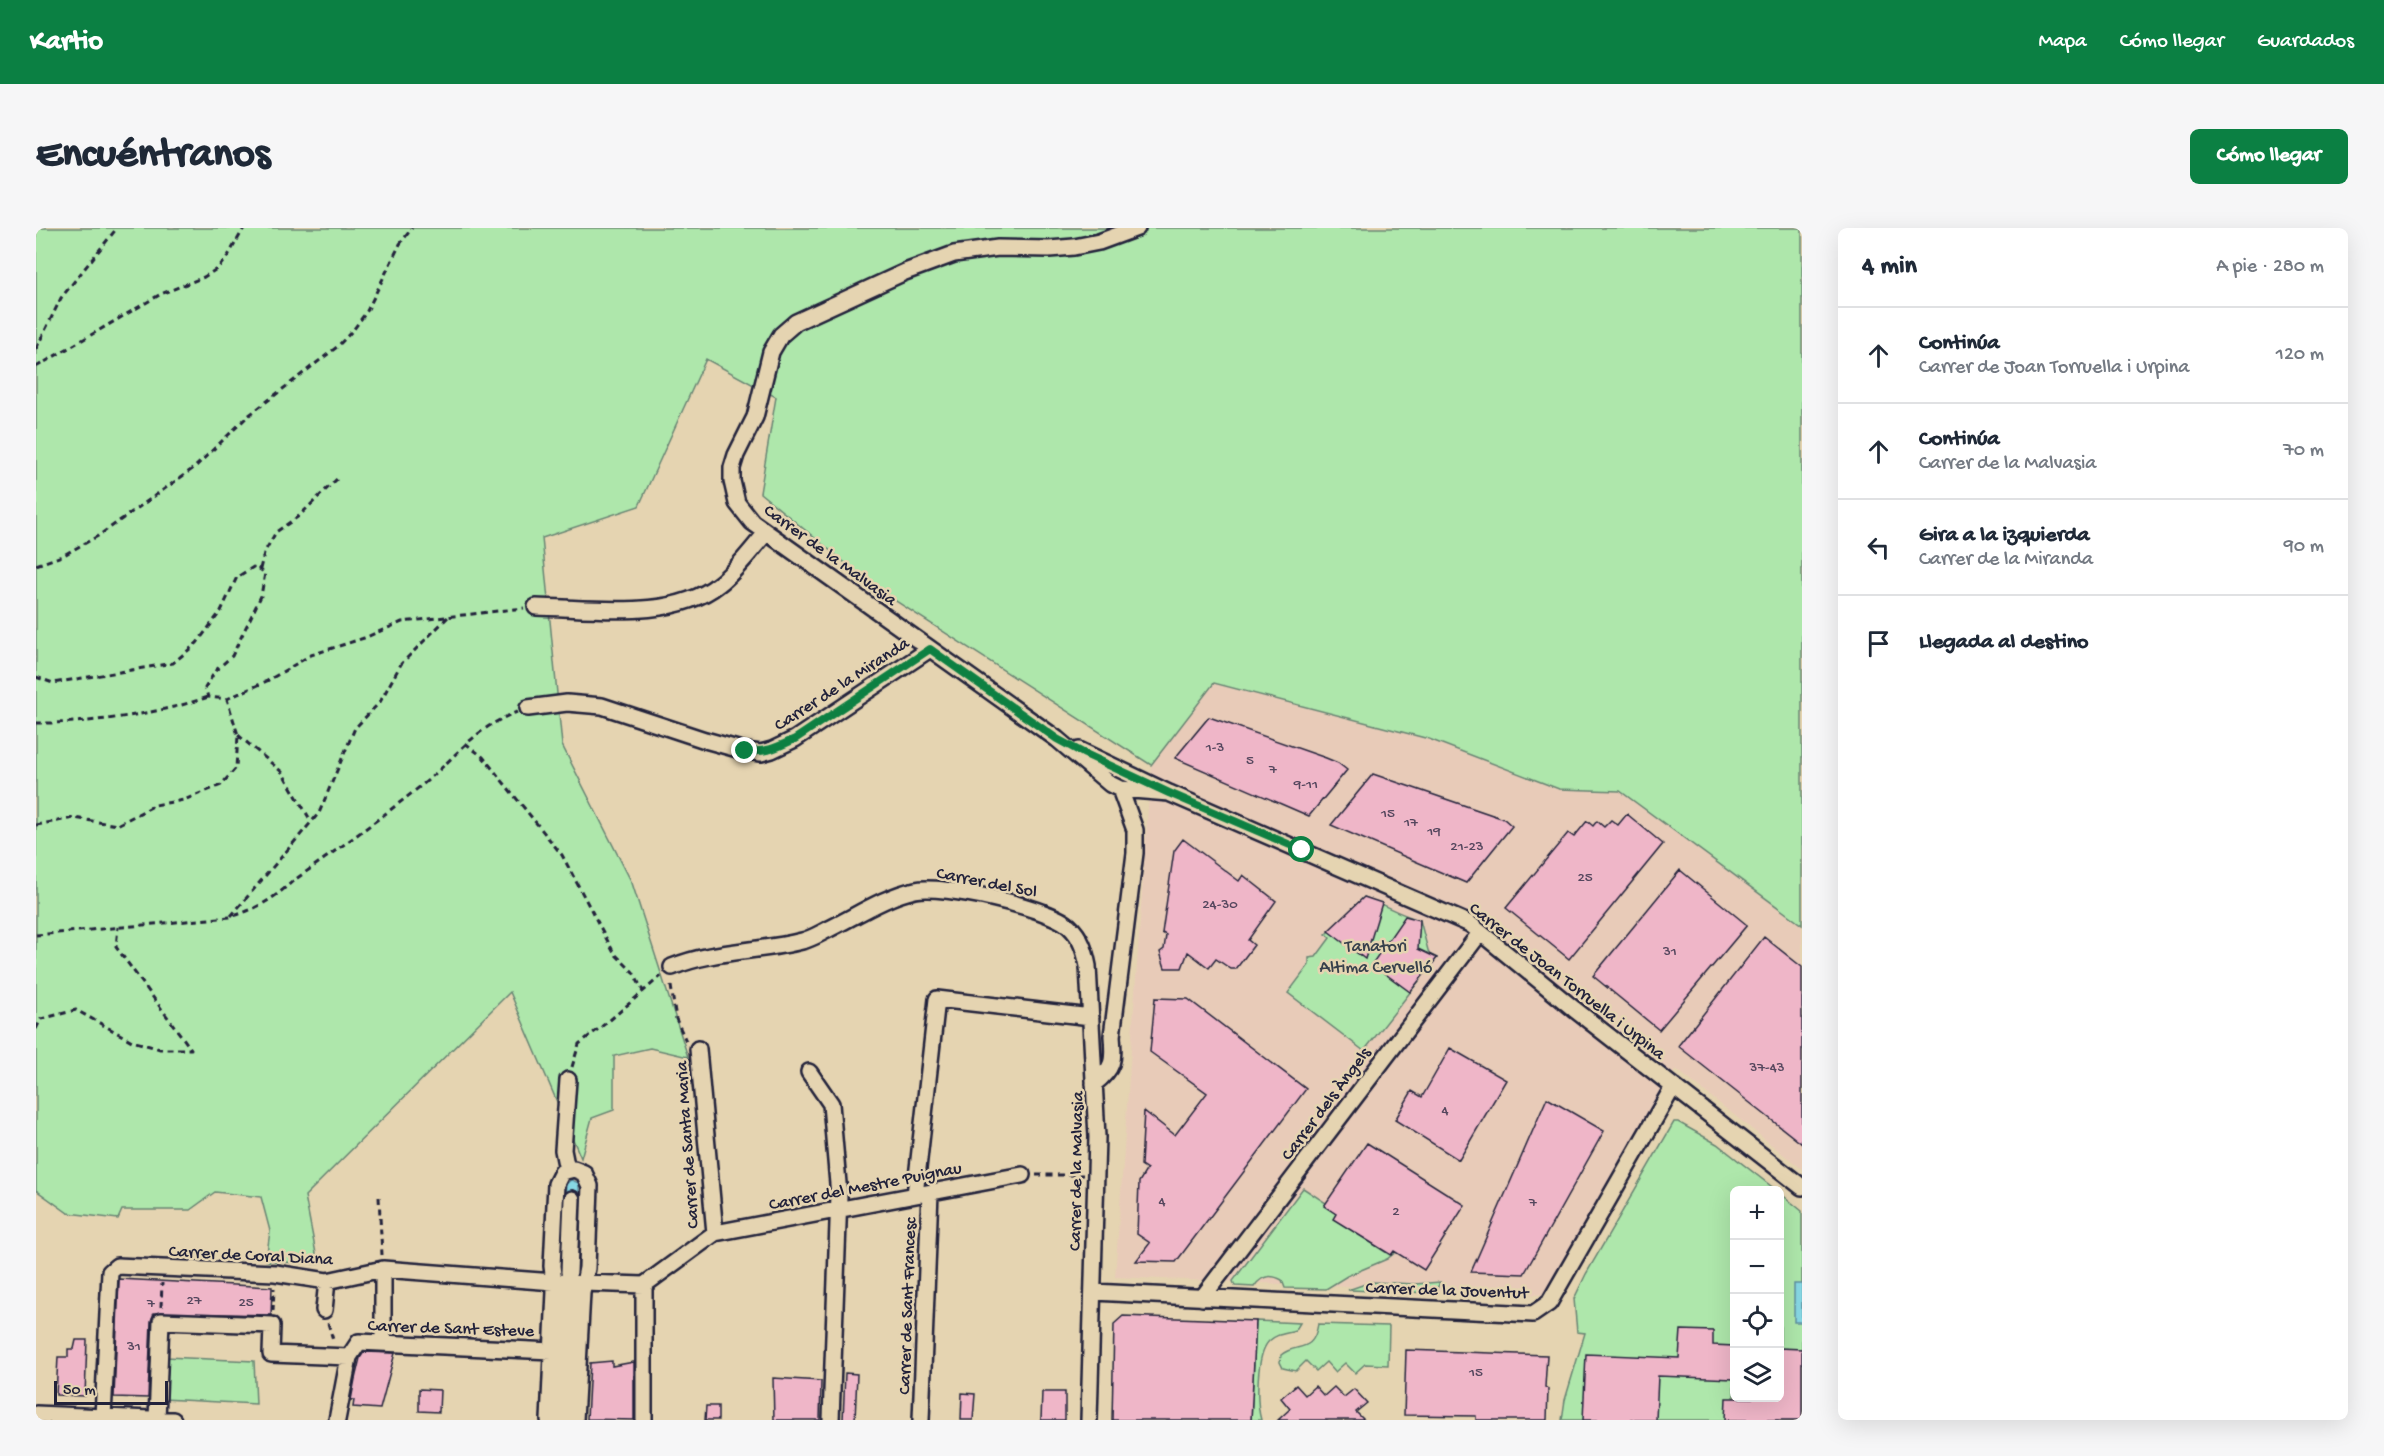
<!DOCTYPE html>
<html lang="es">
<meta charset="utf-8">
<style>
body{margin:0;font-family:"Gochi Hand",sans-serif;background:#f6f6f7;color:#1f2937}
.controls{position:absolute;right:18px;bottom:18px;display:grid;overflow:hidden;border-radius:9px;box-shadow:0 6px 24px #0002}
.controls button{width:54px;height:54px;display:grid;place-items:center;padding:0;border:0;border-bottom:2px solid #e0e1e3;background:#fff;color:#1f2937;font:30px sans-serif}
.scale{position:absolute;left:18px;bottom:15px;width:114px;box-sizing:border-box;padding-left:6px;border:3px solid #22223b;border-top:0;font-size:16px;line-height:21px;white-space:nowrap;color:#22223b;-webkit-text-stroke:4px #e5d4b1;paint-order:stroke}
.stop{position:absolute;width:18px;height:18px;margin:-14px;border:4px solid #0b8043;border-radius:50%;background:#fff}
.stop.end{background:#0b8043;border-color:#fff;box-shadow:0 2px 6px #0008}
.list{margin:0;padding:0;list-style:none}
h2{display:flex;justify-content:space-between;align-items:center;height:78px;margin:0;padding:0 24px;font-size:26px}
h2 small{font-size:20px;font-weight:400;color:#747a83}
.list li{display:grid;grid-template-columns:39px 1fr auto;gap:18px;align-items:center;box-sizing:border-box;height:96px;padding:0 24px;border-top:2px solid #e0e1e3}
.list b{display:block;font-size:22px;white-space:nowrap}
.list p{margin:0;font-size:20px;white-space:nowrap;color:#747a83}
.list em{font-size:20px;font-style:normal;color:#747a83}
.icon{flex:none;width:33px;height:33px;fill:none;stroke:currentColor;stroke-width:2;stroke-linecap:round;stroke-linejoin:round}
.map{position:relative;flex:none;width:1766px;height:1192px;overflow:hidden;border-radius:9px}
header{display:flex;align-items:center;gap:36px;box-sizing:border-box;height:84px;padding:0 30px;background:#0b8043;color:#fff}
header strong{font-size:28px}
nav{display:flex;gap:33px;margin-inline-start:auto;font-size:21px}
.intro{display:flex;align-items:center;justify-content:space-between;box-sizing:border-box;height:144px;padding:0 36px}
h1{margin:0;font-size:42px}
.button{padding:15px 27px;border-radius:9px;background:#0b8043;color:#fff;font-size:21px;font-weight:700}
main{display:flex;gap:36px;padding:0 36px}
aside{flex:1;background:#fff;border-radius:9px;box-shadow:0 6px 24px #0002}
.map>svg:first-child{display:block}
.built{fill:#e8cbb8}
.green{fill:#aee7ab;stroke:#688473;stroke-width:1.5}
.water{fill:#87d7e3;stroke:#5f8fa0;stroke-width:1.5}
.building{fill:#efb6c8;stroke:#22223b;stroke-width:1.5}
.lines{fill:none;stroke-linecap:round;stroke-linejoin:round}
.minor-casing{stroke:#22223b;stroke-width:20}
.path{stroke:#22223b;stroke-width:3;stroke-dasharray:6 4.5;stroke-linecap:butt}
.minor{stroke:#e5d4b1;stroke-width:15}
.route{stroke:#0b8043;stroke-width:8}
.labels{text-anchor:middle;stroke-width:5;stroke-linejoin:round;paint-order:stroke}
.number-label{font-size:15px;fill:#55475e}
.street-label{font-size:18px;fill:#22223b;stroke:#e5d4b1}
.park-label{font-size:18px;fill:#37404c;stroke:#e5d4b1}
</style>
<header>
<strong>Kartio</strong>
<nav><a>Mapa</a><a>Cómo llegar</a><a>Guardados</a></nav>
</header>
<div class="intro"><h1>Encuéntranos</h1><a class="button">Cómo llegar</a></div>
<main>
<div class="map">
<svg width="1766" height="1192" viewBox="0 0 1766 1192">
<rect width="100%" height="100%" fill="#e5d4b1"/>
<filter id="ink" filterUnits="userSpaceOnUse"><feTurbulence type="fractalNoise" baseFrequency=".0167" numOctaves="2"/><feDisplacementMap in="SourceGraphic" scale="12" xChannelSelector="R" yChannelSelector="G"/><feConvolveMatrix kernelMatrix="1 2 1 2 8 2 1 2 1" color-interpolation-filters="sRGB"/></filter>
<g filter="url(#ink)">
<path class="built" d="M1178,455L1393,511L1523,561L1584,563L1766,697V941L1640,841L1510,1067L1079,1049L1115,537Z"/>
<path class="green" d="M0,0H1766V697L1584,563L1523,561L1393,511L1178,455L1115,537L841,361L724,265L740,169L670,131L603,278L506,310L526,517L596,655L652,829L614,820L578,828V882L556,890L545,930L474,764L269,968L282,1036L230,1033L234,1003L225,969L179,964L154,982H86L82,991L32,985L0,962Z
M1328,669C1347,676 1364,687 1384,692L1393,726L1401,730L1328,823L1252,765L1273,737V730L1280,729L1294,710L1290,706Z
M1638,894H1642L1681,916L1740,962H1698V1170H1744V965L1766,983V1192H1526L1529,1172L1549,1105L1541,1104L1538,1071L1550,1046Z
M1267,960L1290,975L1300,986L1298,991L1354,1027L1358,1023L1360,1024L1351,1031L1311,1048L1290,1061L1249,1060L1246,1052C1235,1046 1225,1048 1218,1059L1199,1058L1197,1053Z
M1335,1054L1379,1056L1404,1054L1399,1065L1312,1062Z
M1220,1093L1264,1095L1259,1103C1249,1106 1240,1106 1233,1113C1220,1126 1220,1175 1225,1192H1215Z
M1282,1096L1353,1098L1352,1137L1329,1136L1319,1145L1309,1135L1299,1144L1290,1134L1280,1143L1270,1133L1260,1143L1247,1140L1244,1134L1245,1127C1261,1114 1277,1127 1282,1096Z
M129,1129L218,1133L220,1176L127,1171Z"/>
<path class="water" d="M535,952L543,955V972L529,971L530,956Z
M1758,1056H1766V1094H1758Z"/>
<path class="building" d="M1173,489L1290,530L1302,535L1311,542L1273,588L1139,530Z
M1337,546L1468,591L1476,598L1430,655L1295,597Z
M1591,586L1627,616L1533,731L1470,680L1532,605L1538,609L1551,593L1557,598L1561,593L1568,599L1575,592L1582,597Z
M1147,611L1203,653L1207,647L1240,673L1212,712L1218,717L1200,741H1195L1180,731L1173,740L1152,724L1146,740H1129L1124,724L1128,721L1130,707L1126,705L1138,623Z
M1644,642L1711,697L1623,802L1557,748Z
M1328,669L1346,675L1329,731L1292,703Z
M1369,688L1384,692L1382,721L1401,730L1374,764L1336,736Z
M1728,709L1766,739V916L1642,818Z
M1119,770L1152,771L1270,861L1140,1034L1100,1033L1114,1015L1101,1006L1103,954L1111,941L1105,937L1108,883L1139,907L1171,865L1114,824Z
M1414,820L1470,852L1423,932L1359,892L1376,863L1386,869Z
M1511,870L1568,903L1488,1046L1435,1044Z
M1331,915L1429,977L1388,1042L1358,1023L1355,1027L1297,991L1300,986L1288,978Z
M83,1051L236,1059L235,1087L118,1085L115,1093L112,1170L78,1169Z
M1087,1088L1220,1093L1215,1192H1076L1078,1096Z
M1645,1102L1677,1103V1117L1698,1118V1151L1622,1148L1620,1192H1547L1550,1126L1643,1130Z
M40,1112H51L49,1168L20,1167L22,1129H32V1121H38Z
M1743,1120L1766,1121V1192H1689L1690,1170H1743Z
M1370,1122L1511,1127L1509,1159L1512,1161L1511,1192H1440V1188L1368,1187Z
M328,1124L359,1125L344,1181L317,1179L318,1172H315L319,1151L324,1130Z
M576,1133V1138L598,1134V1192L551,1191L554,1135Z
M809,1145L821,1146L819,1192H807Z
M737,1150L785,1153L784,1192H738Z
M1260,1157L1269,1167L1279,1158L1288,1168L1298,1159L1308,1169L1318,1161L1331,1175L1320,1184L1328,1192H1242L1254,1181L1245,1170Z
M383,1161L404,1162L403,1184L383,1183Z
M1006,1164H1029V1192H1005Z
M926,1165L939,1166L937,1192H925Z
M670,1178H682V1192H669Z"/>
<g class="lines">
<defs>
<path id="minor" d="M1101,0L1063,14L1038,19L1013,21L962,20L918,26L869,44L760,94L745,107L735,124L719,189L700,227L696,240V253L701,275L716,294L1021,511L1074,556L1084,561L1133,565
M500,379C556,380 637,393 683,356C701,342 715,322 730,305
M492,480L531,475L566,478L669,512L709,523L725,525L736,522L759,511L894,421
M1043,522L1133,565L1434,696L1538,781L1766,959
M636,739C677,722 723,724 766,713C775,711 783,706 791,702C818,689 850,668 879,662C906,656 1012,679 1033,698C1045,709 1049,723 1052,738L1061,909L1053,1192
M662,821L679,1005
M773,844L795,876L803,967L795,1192
M1058,856C1078,840 1078,833 1076,808L1099,625V602L1084,561
M531,942L527,922L532,852
M879,967L901,771L1055,789
M533,1044L536,971
M608,1057L679,1005L986,947
M608,1057V1192
M1057,1064L1497,1086L1513,1075L1637,859
M1166,1070L1444,705
M288,1082L291,1053
M347,1115V1041
M0,1186L137,1192
M67,1189L74,1044L81,1038L239,1045L291,1053L347,1041L518,1054L608,1057
M121,1191L125,1093L236,1097L235,1126L313,1129
M301,1192L313,1129L323,1114L516,1123
M513,1192L519,1063L516,1038L520,956L526,944L538,941L548,945L554,958L551,1040L546,1065L539,1192
M526,1192L532,1060
M885,1192L894,965"/>
</defs>
<use href="#minor" class="minor-casing"/>
<path class="path" d="M0,121L25,70L81,0
M0,139L125,66L168,49L182,40L192,28L208,0
M0,337L26,328L62,308L158,240L212,188L301,119L318,101L331,83L364,16L376,0
M224,341L228,325L240,304L263,288L304,248
M0,449L17,455L137,435L161,415L185,383L201,349L219,338L229,345L225,368L196,428L180,442L169,460L172,469L191,471L231,453L275,427L328,410L366,394L488,380
M0,495C52,496 123,486 172,469
M202,507L246,544L275,593
M429,515L447,529L526,627L578,725L597,744L607,763
M0,597L38,590L81,597L119,577L148,572L185,557L200,540L202,507L191,471
M195,688L283,585L319,500L344,474L365,436L413,388
M0,707L194,689C221,681 236,672 257,653C301,622 345,590 386,557C421,529 435,502 481,484
M635,758L640,791L650,813
M0,801L5,791L40,782L96,813L124,821H155L80,719L82,699
M536,839L543,816L574,792L625,748
M1000,947H1047
M343,969L346,1027
M125,1079L126,1055
M237,1083L238,1060
M292,1095L298,1115"/>
<use href="#minor" class="minor"/>
</g>
</g>
<g class="lines" filter="url(#ink)">
<path class="route" d="M709,523C731,525 740,520 759,511L894,421L1021,511L1047,525L1133,565L1266,622"/>
</g>
<g class="labels">
<g class="number-label">
<text x="1179" y="523">1-3</text>
<text x="1214" y="536">5</text>
<text x="1237" y="545">7</text>
<text x="1270" y="560">9-11</text>
<text x="1352" y="589">15</text>
<text x="1375" y="598">17</text>
<text x="1398" y="607">19</text>
<text x="1431" y="622">21-23</text>
<text x="1549" y="653">25</text>
<text x="1184" y="680">24-30</text>
<text x="1634" y="727">31</text>
<text x="1731" y="843">37-43</text>
<text x="1409" y="886">4</text>
<text x="1126" y="977">4</text>
<text x="1497" y="978">7</text>
<text x="1360" y="987">2</text>
<text x="158" y="1076">27</text>
<text x="210" y="1078">25</text>
<text x="115" y="1079">7</text>
<text x="98" y="1122">31</text>
<text x="1440" y="1148">15</text>
</g>
<g class="street-label">
<text transform="translate(795 326) rotate(36)" y="6">Carrer de la Malvasia</text>
<text transform="translate(805 455) rotate(-33)" y="6">Carrer de la Miranda</text>
<text transform="translate(951 653) rotate(11)" y="6">Carrer del Sol</text>
<text transform="translate(1532 752) rotate(38)" y="6">Carrer de Joan Torruella i Urpina</text>
<text transform="translate(1289 875) rotate(-53)" y="6">Carrer dels Àngels</text>
<text transform="translate(650 917) rotate(-94)" y="6">Carrer de Santa Maria</text>
<text transform="translate(1039 943) rotate(-89)" y="6">Carrer de la Malvasia</text>
<text transform="translate(829 957) rotate(-11)" y="6">Carrer del Mestre Puignau</text>
<text transform="translate(215 1026) rotate(3)" y="6">Carrer de Coral Diana</text>
<text transform="translate(1411 1061) rotate(2)" y="6">Carrer de la Joventut</text>
<text transform="translate(870 1078) rotate(-88)" y="6">Carrer de Sant Francesc</text>
<text transform="translate(415 1099) rotate(2)" y="6">Carrer de Sant Esteve</text>
</g>
<g class="park-label">
<text x="1340" y="723">Tanatori<tspan x="1340" dy="21">Altima Cervelló</tspan></text>
</g>
</g>
</svg>
<div class="controls">
<button>+</button>
<button>−</button>
<button><svg class="icon" aria-label="locate" viewBox="0 0 24 24"><circle cx="12" cy="12" r="6"/><path d="M12 2v4M12 18v4M2 12h4M18 12h4"/></svg></button>
<button><svg class="icon" aria-label="layers" viewBox="0 0 24 24"><path d="M12 4l9 5-9 5-9-5zM3 14l9 5 9-5"/></svg></button>
</div>
<div class="scale">50 m</div>
<div class="stop" style="left:1266px;top:622px"></div>
<div class="stop end" style="left:709px;top:523px"></div>
</div>
<aside>
<h2>4 min<small>A pie · 280 m</small></h2>
<ul class="list">
<li><svg class="icon" aria-label="ahead" viewBox="0 0 24 24"><path d="M12 20V5M6 11l6-6 6 6"/></svg><div><b>Continúa</b><p>Carrer de Joan Torruella i Urpina</p></div><em>120 m</em></li>
<li><svg class="icon" aria-label="ahead" viewBox="0 0 24 24"><path d="M12 20V5M6 11l6-6 6 6"/></svg><div><b>Continúa</b><p>Carrer de la Malvasia</p></div><em>70 m</em></li>
<li><svg class="icon" aria-label="left" viewBox="0 0 24 24"><path d="M17 20v-9H6M10 6l-5 5 5 5"/></svg><div><b>Gira a la izquierda</b><p>Carrer de la Miranda</p></div><em>90 m</em></li>
<li><svg class="icon" aria-label="arrive" viewBox="0 0 24 24"><path d="M6 21V4h12l-3 4 3 4H6"/></svg><div><b>Llegada al destino</b></div></li>
</ul>
</aside>
</main>
